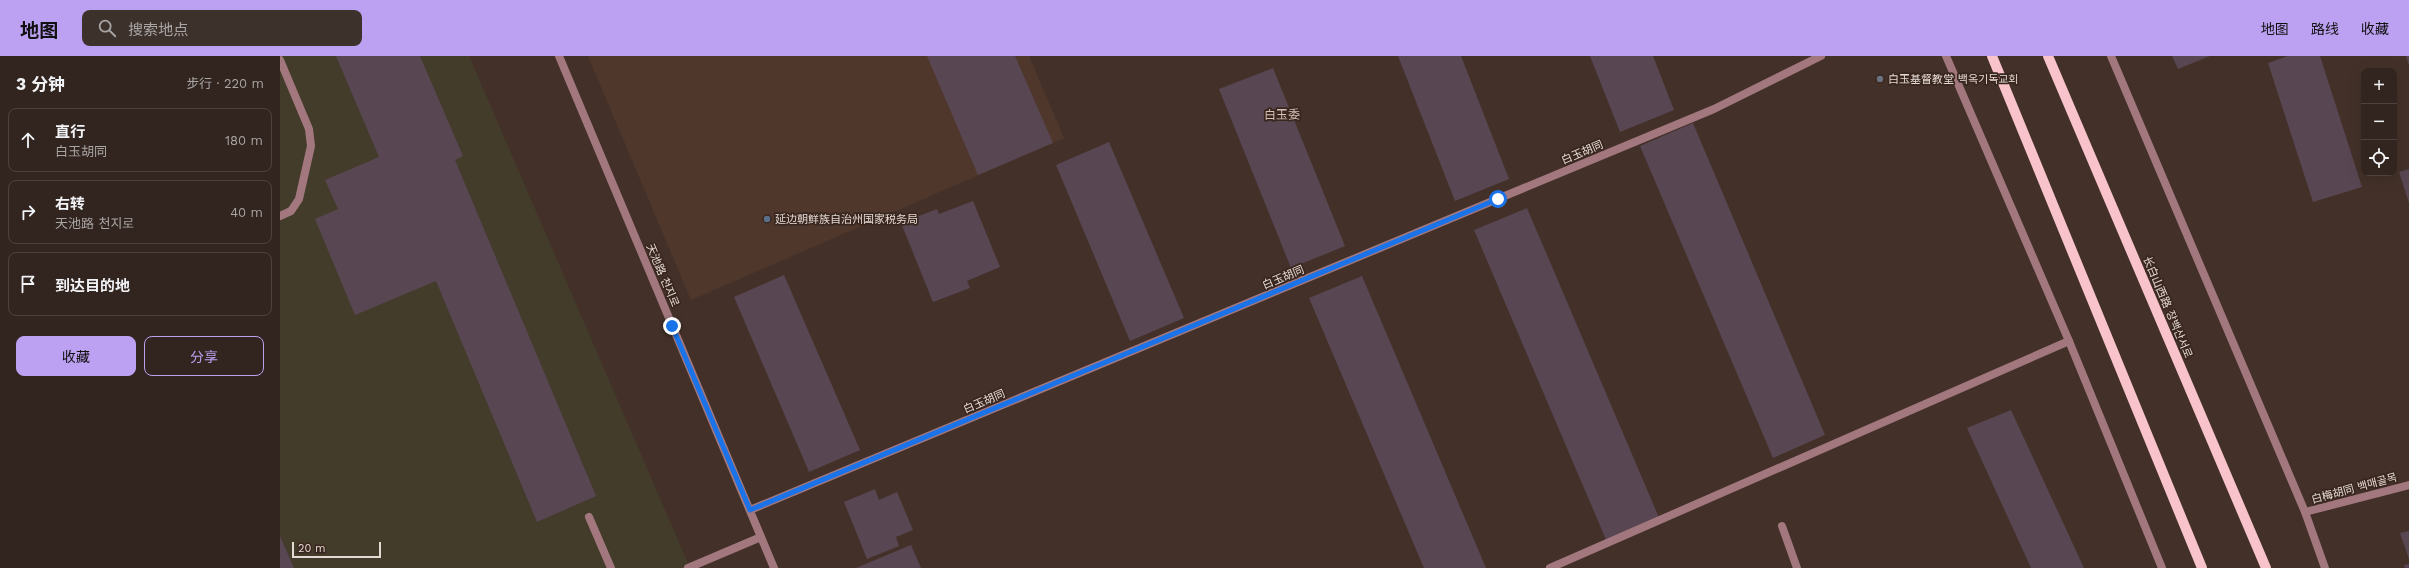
<!DOCTYPE html>
<html lang="zh">
<meta charset="utf-8">
<style>
body{margin:0;font-family:"Work Sans","Noto Sans SC","Noto Sans KR",sans-serif;background:#3d312c;color:#f1f3f6}
.controls{position:absolute;right:12px;top:12px;display:grid;overflow:hidden;border-radius:8px;box-shadow:0 4px 16px #0002}
.controls button{width:36px;height:36px;display:grid;place-items:center;padding:0;border:0;border-bottom:1px solid #4d423d;background:#32251f;color:#f1f3f6;font:20px sans-serif}
.scale{position:absolute;left:12px;bottom:10px;width:89px;box-sizing:border-box;padding-left:4px;border:2px solid #e5d9d4;border-top:0;font-size:11px;line-height:14px;white-space:nowrap;color:#e5d9d4;-webkit-text-stroke:3px #39271f;paint-order:stroke}
.stop{position:absolute;width:12px;height:12px;margin:-9px;border:3px solid #1a73e8;border-radius:50%;background:#fff}
.stop.end{background:#1a73e8;border-color:#fff;box-shadow:0 1px 4px #0008}
.list{margin:0;padding:0;list-style:none}
h2{display:flex;justify-content:space-between;align-items:center;height:52px;margin:0;padding:0 16px;font-size:17px}
h2 small{font-size:13px;font-weight:400;color:#a8a5a4}
.list li{display:grid;grid-template-columns:26px 1fr auto;gap:12px;align-items:center;box-sizing:border-box;height:64px;margin:0 8px 8px;padding:0 8px;border:1px solid #4d423d;border-radius:8px}
.list b{display:block;font-size:15px;white-space:nowrap}
.list p{margin:0;font-size:13px;white-space:nowrap;color:#a8a5a4}
.list em{font-size:13px;font-style:normal;color:#a8a5a4}
.actions{display:flex;gap:8px;padding:12px 16px}
.actions a{flex:1;padding:9px 0;border:1px solid #bca0f2;border-radius:8px;text-align:center;font-size:14px;color:#bca0f2}
.actions .main{background:#bca0f2;color:#111}
.icon{flex:none;width:22px;height:22px;fill:none;stroke:currentColor;stroke-width:2;stroke-linecap:round;stroke-linejoin:round}
.map{position:relative;flex:none;width:2129px;height:512px;overflow:hidden}
header{display:flex;align-items:center;gap:24px;box-sizing:border-box;height:56px;padding:0 20px;background:#bca0f2;color:#111}
header strong{font-size:19px}
nav{display:flex;gap:22px;margin-inline-start:auto;font-size:14px}
.search{width:280px;height:36px;background:#3d312c;display:flex;align-items:center;gap:10px;box-sizing:border-box;padding:0 14px;border-radius:8px;color:#a8a5a4;font-size:15px}
main{display:flex}
aside{flex:1;background:#32251f}
.map>svg:first-child{display:block}
.built{fill:#50372c}
.industrial{fill:#443c2b}
.building{fill:#584652}
.lines{fill:none;stroke-linecap:round;stroke-linejoin:round}
.service{stroke:#a2777e;stroke-width:8}
.minor{stroke:#a2777e;stroke-width:8}
.tertiary{stroke:#a2777e;stroke-width:8}
.primary{stroke:#f8c3cb;stroke-width:10}
.route{stroke:#1a73e8;stroke-width:5}
.worship-dot{fill:#6b7280;stroke:#39271f;stroke-width:1.5}
.service-dot{fill:#5c6f8a;stroke:#39271f;stroke-width:1.5}
.labels{text-anchor:middle;stroke-width:3.5;stroke-linejoin:round;paint-order:stroke}
.poi-label{font-size:11px;fill:#e5d9d4;stroke:#39271f;text-anchor:start}
.street-label{font-size:11px;fill:#e5d9d4;stroke:#39271f}
.neighbourhood-label{font-size:12px;fill:#d7bfb5;stroke:#39271f}
</style>
<header>
<strong>地图</strong>
<div class="search"><svg class="icon" aria-label="search" viewBox="0 0 24 24"><circle cx="10" cy="10" r="6"/><path d="M15 15l6 6"/></svg>搜索地点</div>
<nav><a>地图</a><a>路线</a><a>收藏</a></nav>
</header>
<main>
<aside>
<h2>3 分钟<small>步行 · 220 m</small></h2>
<ul class="list">
<li><svg class="icon" aria-label="ahead" viewBox="0 0 24 24"><path d="M12 20V5M6 11l6-6 6 6"/></svg><div><b>直行</b><p>白玉胡同</p></div><em>180 m</em></li>
<li><svg class="icon" aria-label="right" viewBox="0 0 24 24"><path d="M7 20v-9h11M14 6l5 5-5 5"/></svg><div><b>右转</b><p>天池路 천지로</p></div><em>40 m</em></li>
<li><svg class="icon" aria-label="arrive" viewBox="0 0 24 24"><path d="M6 21V4h12l-3 4 3 4H6"/></svg><div><b>到达目的地</b></div></li>
</ul>
<div class="actions"><a class="main">收藏</a><a>分享</a></div>
</aside>
<div class="map">
<svg width="2129" height="512" viewBox="0 0 2129 512">
<rect width="100%" height="100%" fill="#433129"/>
<path class="built" d="M308,0H749L784,82L411,244Z"/>
<path class="industrial" d="M0,0H189L410,512H0Z"/>
<path class="building" d="M56,0H140L183,100L175,104L316,440L257,466L156,225L75,259L35,163L58,153L45,124L99,101Z
M647,0H735L773,87L698,119Z
M1118,0H1181L1229,123L1175,145Z
M1310,0H1373L1394,54L1340,76Z
M1892,0H1930L1898,13Z
M2008,0H2040L2082,131L2033,146L1988,7Z
M2126,0H2129V9Z
M993,12L1065,190L1011,212L939,33Z
M1413,67L1545,379L1493,402L1360,90Z
M829,86L904,262L850,285L776,109Z
M2129,113V147L2119,116Z
M693,145L720,211L687,225L690,232L653,246L621,167L657,153L659,158Z
M1247,152L1380,464L1327,486L1194,174Z
M504,219L580,394L529,416L454,241Z
M1082,220L1206,512H1144L1029,242Z
M1731,354L1804,512H1751L1687,372Z
M595,433L599,444L617,436L633,474L616,481L619,490L587,503L564,446Z
M2129,475V503L2120,477Z
M0,480L14,512H0Z
M631,489L641,512H576Z
M2129,508V512H2125L2124,509Z"/>
<g class="lines">
<path class="service" d="M0,4L29,73L31,90L19,143L11,155L0,160
M309,461L331,512
M1502,470L1517,512
M408,512L481,481"/>
<path class="minor" d="M470,454L1434,53L1541,0
M2025,456L2129,429
M1270,512L1789,285"/>
<path class="tertiary" d="M279,0L494,512
M1666,0L1789,285L1882,512
M1831,0L2025,456L2045,512"/>
<path class="primary" d="M1712,0L1922,512
M1768,0L1986,512"/>
</g>
<g class="lines">
<path class="route" d="M392,270L470,454L1218,143"/>
</g>
<circle class="worship-dot" cx="1600" cy="23" r="4"/>
<circle class="service-dot" cx="487" cy="163" r="4"/>
<g class="labels">
<g class="poi-label">
<text x="1608" y="27">白玉基督教堂 백옥기독교회</text>
<text x="495" y="167">延边朝鲜族自治州国家税务局</text>
</g>
<g class="street-label">
<text transform="translate(1302 96) rotate(-23)" y="4">白玉胡同</text>
<text transform="translate(383 219) rotate(67)" y="4">天池路 천지로</text>
<text transform="translate(1003 221) rotate(-23)" y="4">白玉胡同</text>
<text transform="translate(1888 251) rotate(67)" y="4">长白山西路 장백산서로</text>
<text transform="translate(704 345) rotate(-23)" y="4">白玉胡同</text>
<text transform="translate(2074 432) rotate(-15)" y="4">白梅胡同 백매골목</text>
</g>
<g class="neighbourhood-label">
<text x="1002" y="63">白玉委</text>
</g>
</g>
</svg>
<div class="controls">
<button>+</button>
<button>−</button>
<button><svg class="icon" aria-label="locate" viewBox="0 0 24 24"><circle cx="12" cy="12" r="6"/><path d="M12 2v4M12 18v4M2 12h4M18 12h4"/></svg></button>
</div>
<div class="scale">20 m</div>
<div class="stop" style="left:1218px;top:143px"></div>
<div class="stop end" style="left:392px;top:270px"></div>
</div>
</main>
